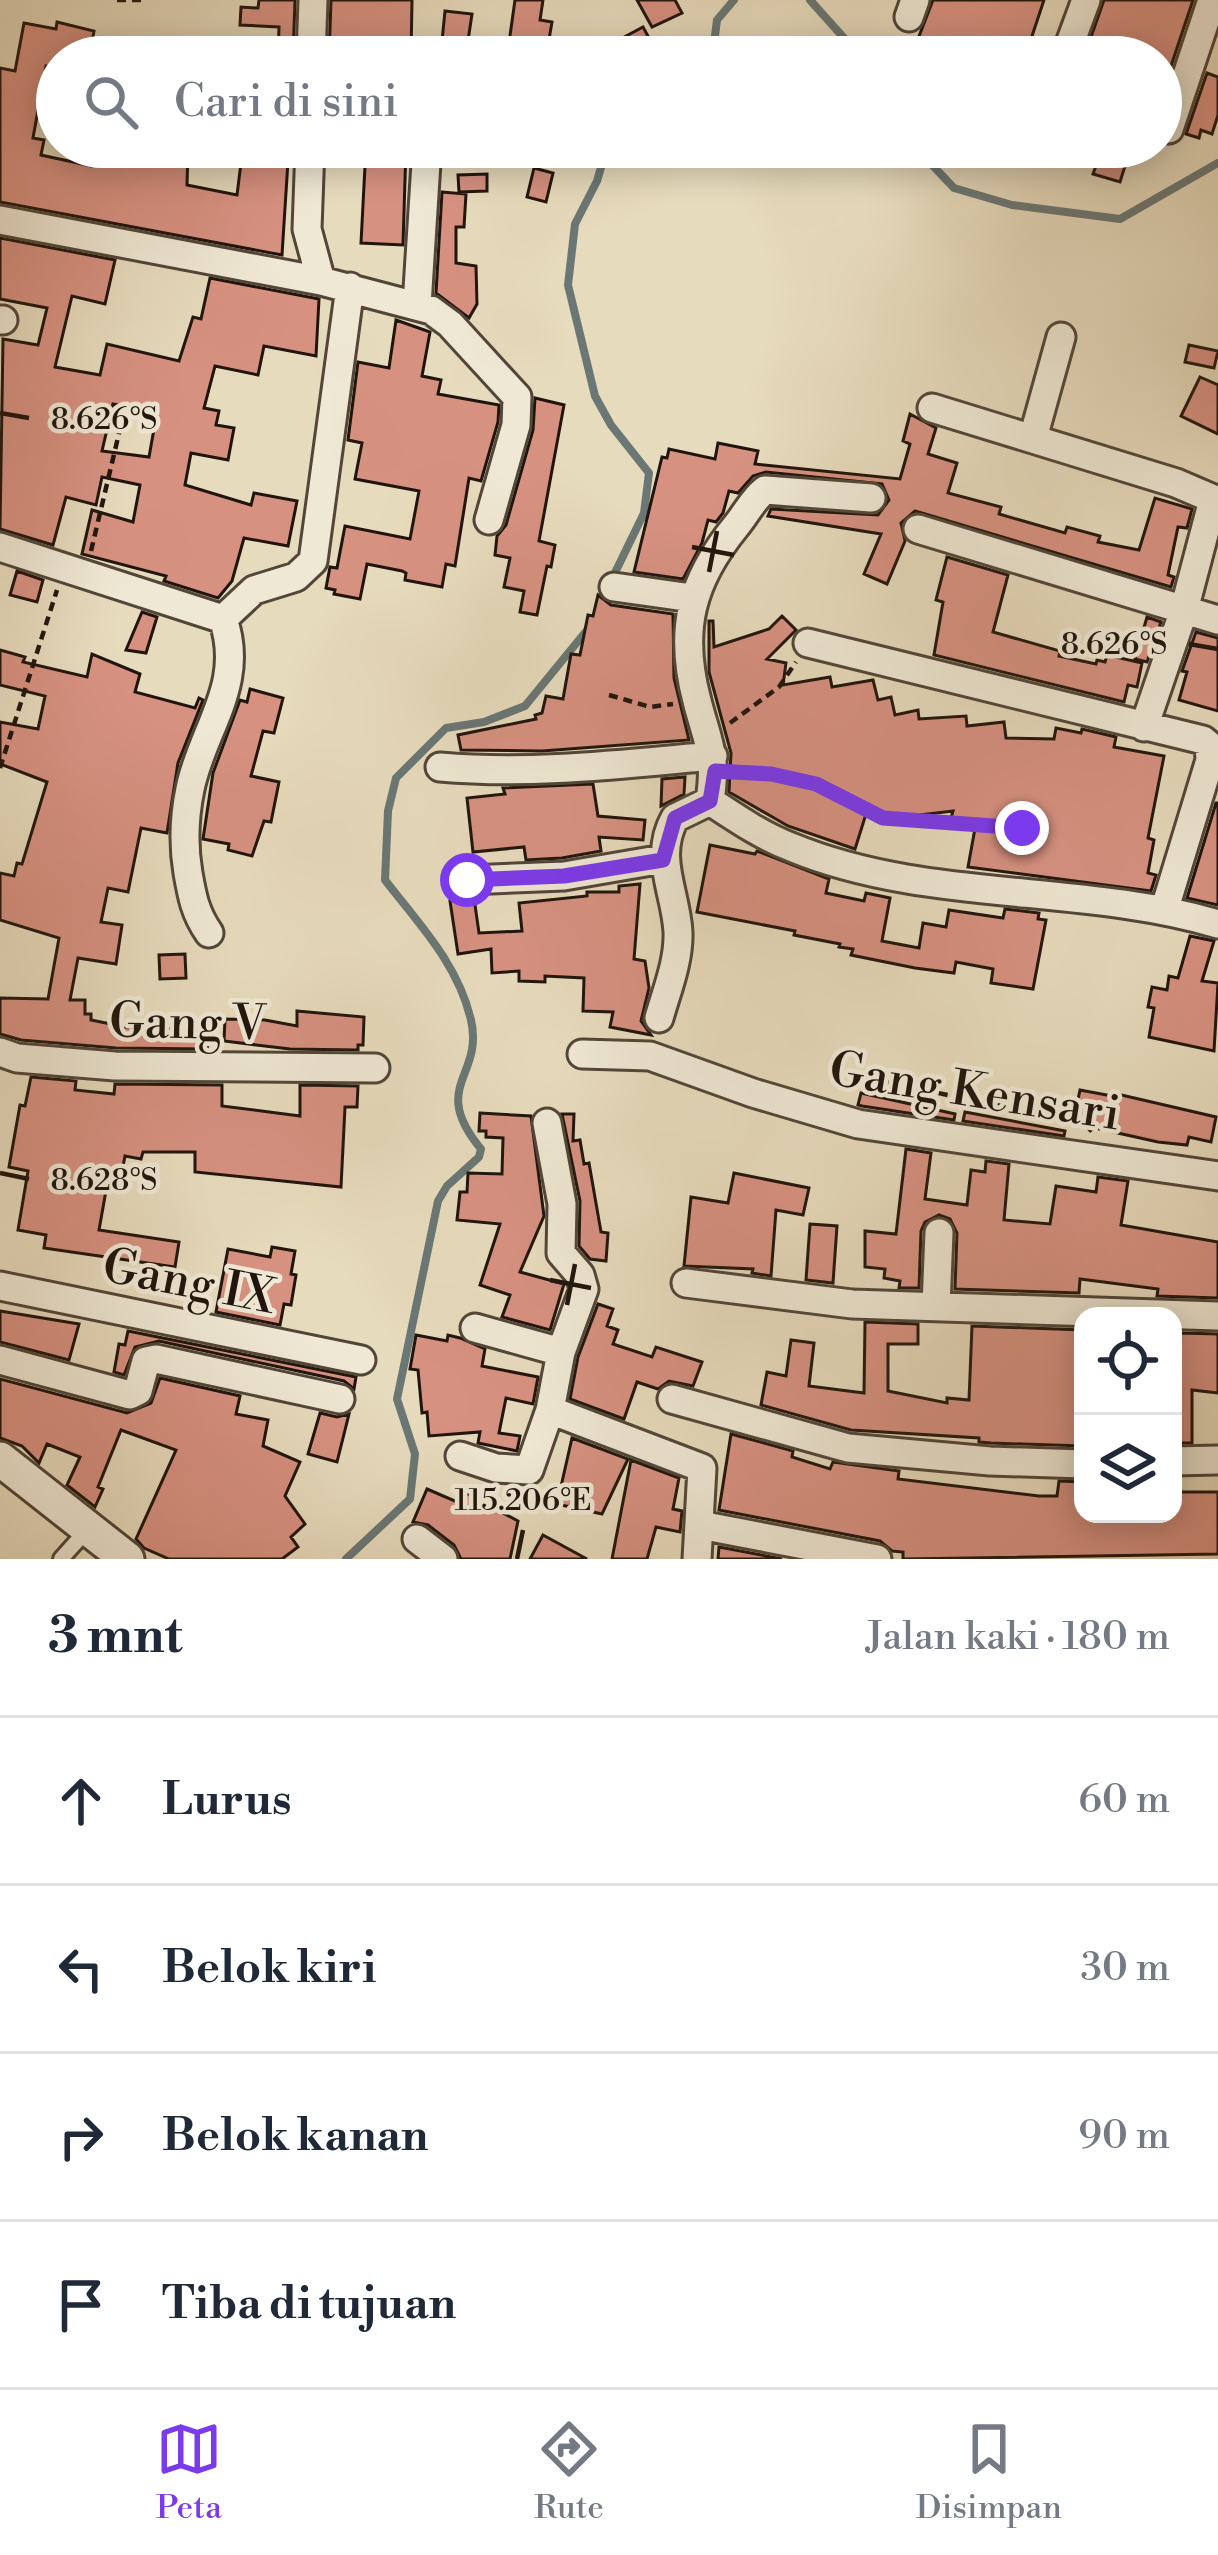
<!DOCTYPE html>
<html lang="id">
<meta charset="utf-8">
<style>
body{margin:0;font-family:"Libre Bodoni",serif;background:#f2f2f3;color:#1f2937}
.controls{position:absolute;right:36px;bottom:36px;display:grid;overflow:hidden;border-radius:24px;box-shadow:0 6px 30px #0003}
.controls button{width:108px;height:108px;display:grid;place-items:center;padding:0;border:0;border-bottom:3px solid #e0e1e3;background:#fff;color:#1f2937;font:60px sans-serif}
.stop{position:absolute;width:36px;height:36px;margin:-27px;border:9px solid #7c3aed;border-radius:50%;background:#fff}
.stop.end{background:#7c3aed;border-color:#fff;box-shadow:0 3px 12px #0008}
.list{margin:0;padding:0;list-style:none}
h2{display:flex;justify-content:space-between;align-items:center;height:156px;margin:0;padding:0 48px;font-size:51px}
h2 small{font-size:39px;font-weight:400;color:#747a83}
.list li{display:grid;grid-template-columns:78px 1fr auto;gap:36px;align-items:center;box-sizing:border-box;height:168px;padding:0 48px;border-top:3px solid #e0e1e3}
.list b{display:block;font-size:45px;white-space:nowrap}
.list em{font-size:39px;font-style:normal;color:#747a83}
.icon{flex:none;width:66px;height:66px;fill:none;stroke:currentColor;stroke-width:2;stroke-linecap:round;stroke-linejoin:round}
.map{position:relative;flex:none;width:1218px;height:1559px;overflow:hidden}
.search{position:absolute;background:#fff;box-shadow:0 6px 30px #0003;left:36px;right:36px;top:36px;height:132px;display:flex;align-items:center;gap:30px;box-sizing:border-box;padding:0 42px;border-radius:66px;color:#747a83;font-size:45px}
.sheet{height:828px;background:#fff}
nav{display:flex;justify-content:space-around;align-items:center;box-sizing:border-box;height:168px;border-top:3px solid #e0e1e3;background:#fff;font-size:33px;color:#747a83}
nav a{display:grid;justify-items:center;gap:6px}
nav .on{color:#7c3aed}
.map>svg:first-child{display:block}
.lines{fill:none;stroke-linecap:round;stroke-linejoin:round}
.stream{stroke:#6a7775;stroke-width:8}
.building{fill:#d79181;stroke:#20150d;stroke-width:3;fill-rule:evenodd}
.service-casing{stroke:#524639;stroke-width:20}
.minor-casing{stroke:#524639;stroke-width:33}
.tertiary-casing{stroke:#524639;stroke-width:39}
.path{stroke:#20150d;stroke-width:4.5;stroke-dasharray:9 6;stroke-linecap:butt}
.service{stroke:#efe8d4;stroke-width:14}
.minor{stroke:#efe8d4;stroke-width:27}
.tertiary{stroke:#efe8d4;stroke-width:33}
.route{stroke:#7c3aed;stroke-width:15}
.ticks{fill:none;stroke:#20150d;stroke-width:4.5}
.labels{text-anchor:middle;stroke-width:9;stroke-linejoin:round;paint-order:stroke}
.street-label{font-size:48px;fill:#20150d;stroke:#efe8d4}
.ticks-label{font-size:30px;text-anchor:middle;fill:#20150d;stroke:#efe8d4;stroke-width:9;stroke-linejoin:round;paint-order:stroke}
</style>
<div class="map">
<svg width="1218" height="1559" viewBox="0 0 1218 1559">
<rect width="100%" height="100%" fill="#e7dbbd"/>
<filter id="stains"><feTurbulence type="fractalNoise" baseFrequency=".00167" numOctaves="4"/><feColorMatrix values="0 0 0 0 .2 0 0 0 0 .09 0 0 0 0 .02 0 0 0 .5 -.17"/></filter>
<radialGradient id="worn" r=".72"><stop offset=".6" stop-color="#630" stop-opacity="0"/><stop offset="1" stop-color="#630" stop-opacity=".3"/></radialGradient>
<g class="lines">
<path class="stream" d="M810,0L861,57
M702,57L713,51L717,20L734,0
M607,147L597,181L575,224L568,285L595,396L611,425L649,473L644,513L610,583
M915,147L954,188L1012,205L1120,219L1218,163
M346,1559L410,1499L415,1454L397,1399L438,1201L447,1186L479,1157L481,1149C429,1086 484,1077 471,1020C458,964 419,924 385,880L388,811L396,778L446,728L484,722L525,706L588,629"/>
</g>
<path class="building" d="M259,0H295L293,57H278L279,27L240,25L241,7L258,8Z
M331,0H412L411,57H329Z
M515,0H543L540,20L552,22L546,57H507Z
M637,0H675L682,13L652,27Z
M933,0H1044L1025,57H973L939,46L934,57H911Z
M1104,0H1193L1161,96V57H1084Z
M445,11L472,14L466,54L441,51Z
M57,22L94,31L89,57H57V68L46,66L33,138L44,140L41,155L91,166L93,147L188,151L187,185L237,195L243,147L281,152L280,160L288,161L282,255L0,202V68L15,71L24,23L56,29Z
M643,27L656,51L646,57H587Z
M1207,73L1218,77V115L1212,134L1201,130L1199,138L1186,134Z
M366,147H406L403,245L361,243Z
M1060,147H1131L1120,182L1093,174L1097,163L1060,151Z
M534,168L553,173L546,202L527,197Z
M487,174V191L459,192L458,175Z
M442,192L466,194L464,227H456V263L476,266L477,304L469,318L436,293Z
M0,238L115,260L105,304L72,296L55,367L100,375L107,344L179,361L193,317L201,319L210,278L319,299L316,356L264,346L258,375L215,366L204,408L219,411L216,425L234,428L228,460L191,453L185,485L251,505L254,493L297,501L288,546L244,538L232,581L218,598L164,581L166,576L82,554L92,510L133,522L140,485L102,477L96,505L66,497L53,545L0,529L3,339L38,345L47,308L0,299ZM113,404L157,412L149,457L102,451Z
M396,320L430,332L422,376L441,380L438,394L499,405L498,422L481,481L469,478L455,566L446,564L442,587L405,580L406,573L402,571L367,564L360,599L334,594L335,590L326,588L330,567L337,568L345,526L410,539L419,491L355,479L362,443L348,440L358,362L389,368Z
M1189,345L1218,351L1214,368L1185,362Z
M1200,377L1218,385V434L1181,416Z
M535,398L564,405L539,541L555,545L551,567L547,566L537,615L520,612L524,591L504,587L510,558L495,555L497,536L506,525L533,430Z
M910,414L936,428L928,454L957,463L948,493L1001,507L999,514L1065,533L1067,527L1100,536L1098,542L1139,550L1155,498L1192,509L1187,528L1178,527L1168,575L1174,577L1171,587L915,511L901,523L905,541L887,584L864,574L881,534L768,516L771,509L878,515L889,500L882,484L766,472L753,476L738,493L729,491L723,513L716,522L708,520L702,543L683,579L634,572L662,457L667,458L669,449L715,459L718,443L758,451L755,464L900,479L910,444L903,441Z
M947,557L1008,575L993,632L1060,651L1059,656L1096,664L1097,660L1105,662L1107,655L1142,663L1137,687L1128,685L1124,702L934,655L943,602L936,600Z
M17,571L43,580L37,602L10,595Z
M598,595L611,605L673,614L674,678L689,740L542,751L461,750L458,735L536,719L535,715L542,713L546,696L563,699L571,654L580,655L588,615L593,616Z
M142,612L157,617L146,653L126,650Z
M782,616L796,630L767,659L786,663L783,685L830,677L832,687L873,680L878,700L891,697L895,715L918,710L919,719L966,716L967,726L1004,722L1006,738L1054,739L1056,728L1081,733L1082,729L1116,737L1114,747L1164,756L1148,838L1154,840L1148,873L1156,875L1151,891L968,867L976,823L951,818L953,811L911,816L866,814L855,849L788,826L729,792L731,753L709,672V621H713L714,647L769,629Z
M1147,617L1161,622L1147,662L1135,659Z
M1196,632L1218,638V711L1179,700L1187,672L1182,671Z
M0,650L25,657L23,662L87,677L92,654L140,674L135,692L195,708L199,698L203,700L178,763L167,833L141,828L128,892L108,888L101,922L122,925L116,964L78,958L70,1000H85V1014H91V1020L150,1032L151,1025L209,1036L207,1049L116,1048L21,1040L0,1034V998L48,999L59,938L0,920V873L14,876L17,863L22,864L47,782L0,764V722L38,729L45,696L0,685Z
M250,689L283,698L274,733L263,731L251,776L279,782L271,822L264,821L252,856L228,850L229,844L203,839L213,773L240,700L247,702Z
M685,777L684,794L661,806L662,779Z
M593,784L598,816L645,820L643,840L599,837L601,851L562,858L526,860L524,847L473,852L467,798L505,794L503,788Z
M1216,803H1218V905L1187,898Z
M710,845L755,854L757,851L829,879L826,893L864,901L866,893L890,898L882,941L919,948L923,923L946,927L949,910L1003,918L1005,909L1039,913L1038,919L1046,920L1033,989L991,983L993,969L956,962L954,973L915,968L851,955L853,949L839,947L840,944L794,935L795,931L697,912Z
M640,884L634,959L645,961L649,988L641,1021L651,1035L610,1027L613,1012L583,1011L584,978L545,976V982L519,981V971L492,973L491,949L458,954L450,901L474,898L479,933L522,931L519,903L587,896V892H619V886Z
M1190,936L1214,941L1202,981L1218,983L1214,1051L1149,1037L1154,1008L1148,1007L1152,987L1167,990L1169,976L1178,978Z
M185,954L186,978L160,979L159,955Z
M297,1011L364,1017L363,1045H358V1050L290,1049L224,1041L225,1019L265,1020L297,1026Z
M31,1077L76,1081L75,1090L114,1094L115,1084L222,1085V1106L300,1116V1085L358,1086L357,1107H345L341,1187L195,1172V1152H143L141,1159L125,1156L119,1187L107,1185L99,1230L179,1242L175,1267L44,1248L46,1235L18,1230L28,1171L9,1167L20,1105L25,1106Z
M1080,1090L1112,1096L1113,1093L1216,1117L1211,1142L1189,1137L1187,1145L1158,1142L1073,1123Z
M861,1093L955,1114L954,1120L862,1106L858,1105Z
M965,1112L1065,1131L1064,1136L963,1121Z
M480,1113L531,1116L544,1216L520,1272L564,1284L550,1330L502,1317L510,1295L480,1285L500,1224L457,1220L460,1192H467L468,1173L502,1174L503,1138L486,1137V1131H479Z
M562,1114H574L573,1141L580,1140L584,1164L589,1163L601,1232L608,1233L606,1261L590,1259L579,1246L580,1201Z
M906,1149L931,1153L925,1199L967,1205L971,1170L985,1172L986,1161L1009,1164L1004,1220L1050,1224L1056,1186L1096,1192L1098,1177L1128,1181L1121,1225L1218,1242V1298L1157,1296L1158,1289L1080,1279L1079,1293L955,1289L957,1233L950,1219L939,1215L925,1222L921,1231L919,1288H899L900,1281L884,1278L885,1269L865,1267V1231L896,1234Z
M734,1173L809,1188L803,1215L776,1210L771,1276L752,1273L753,1269L684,1266L691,1197L728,1203Z
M810,1224L837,1226L833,1283L806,1280Z
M272,1247L295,1251L291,1274L296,1275L291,1305L284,1304L280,1325L216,1312L228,1249L270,1257Z
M598,1304L613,1309L607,1326L618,1330L613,1344L652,1357L656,1347L702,1362L693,1386L669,1381L658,1389L637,1382L624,1419L570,1399L578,1357Z
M0,1311L79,1324L69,1360L0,1342Z
M865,1322L918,1324V1344H888V1391L947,1403V1398L969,1400L972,1326L1083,1330V1446L991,1443L979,1442V1438L851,1430L761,1405L767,1372L786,1376L791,1340L814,1343L809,1386L864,1393Z
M128,1331L356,1377L354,1389L344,1381L159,1341L135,1347L124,1375L114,1372L119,1344L125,1345Z
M1179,1333L1218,1334V1393L1192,1390V1443H1173V1351H1178Z
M416,1335L447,1341L448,1335L460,1338L485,1349L482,1366L538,1377L533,1404L506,1398L499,1433L520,1436L517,1451L478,1443L480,1432L429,1436L427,1412L422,1413L418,1370L410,1369Z
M160,1378L240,1396L236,1414L268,1420L263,1446L300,1462L285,1496L305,1524L291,1537L298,1547L282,1559H169L144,1548L136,1539L176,1450L121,1430L98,1487L103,1489L95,1507L67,1485L80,1457L47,1444L39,1463L22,1446L0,1438V1379L127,1413L151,1403Z
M320,1413L337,1417L349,1414L337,1462L308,1454Z
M731,1434L793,1451L792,1457L830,1469L833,1462L899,1471L898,1479L1039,1496H1057L1059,1481L1083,1482V1514H1173V1492H1218V1554L903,1559V1552L892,1551L880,1541L719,1510Z
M572,1438L628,1459L602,1514L557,1504Z
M631,1460L679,1478L673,1509L682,1511L680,1532L656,1527L647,1559H612Z
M427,1489L457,1502L460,1490L518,1521L510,1559H461L454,1545L428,1525L413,1522Z
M543,1535L587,1559H530Z
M719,1547L782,1559H718Z"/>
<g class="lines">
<defs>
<path id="service" d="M61,1559L86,1531"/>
<path id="minor" d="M909,17L915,0
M311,57L313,0
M1065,57L1086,0
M1169,129L1212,0
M310,147L307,229L321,281
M0,220L321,281L431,310L450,324L517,397L516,425L489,520
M417,305L427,147
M0,320H3
M932,408L1176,483L1218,501
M1033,438L1061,337
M871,498L765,490C753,499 746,514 736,526C691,581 678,630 697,701C708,744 717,754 710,801C736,818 762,836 791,847C926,903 1080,883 1218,924
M918,529L1218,620
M0,547L223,619L254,590L296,577L313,561L350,287
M614,587L692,598
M808,643L1203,740L1209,745L1210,760L1165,908
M1144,727L1184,610L1213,500
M440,767C532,775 622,764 713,756
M467,880L564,876L663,859
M209,933C195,913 192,896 188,873C183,844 184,818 190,789C202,729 246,685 223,619
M659,1018C667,990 679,961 678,932C676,892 653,857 675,818L710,801
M0,1052L17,1058L115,1066L375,1068
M582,1054L650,1056L753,1093L858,1124L1218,1176
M547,1123L562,1204L561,1253L580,1275L584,1289L561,1352L550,1410L702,1468L697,1559
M686,1283L852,1304L1218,1316
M0,1286L361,1360
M936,1306L939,1233
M475,1328L561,1352
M0,1360L130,1395L138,1391L146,1361L156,1359L340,1399
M672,1399L848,1448L990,1461L1083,1464
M460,1456L496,1468L529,1470L550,1410
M1173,1461L1218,1460
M700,1525L877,1559
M417,1539L443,1559"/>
<path id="tertiary" d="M0,1459L127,1559"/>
</defs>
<use href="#service" class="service-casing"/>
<use href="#minor" class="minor-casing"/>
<use href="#tertiary" class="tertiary-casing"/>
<path class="path" d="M117,0H147
M91,551L121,425
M609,695L650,707L673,704
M730,723L779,687L796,662
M0,768L57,590
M738,772L771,774L816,785L883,818L1015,830L1031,822
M880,1081L1059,1118L1088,1127L1094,1134"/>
<use href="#service" class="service"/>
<use href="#minor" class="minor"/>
<use href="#tertiary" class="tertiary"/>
</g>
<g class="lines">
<path class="route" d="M467,880L564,876L663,860L675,818L710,801L715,771L771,774L816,784L883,818L1022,828"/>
</g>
<path class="ticks" d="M0,413L29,418M692,547L734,555M709,572L717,531M1189,644L1218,649M0,1173L29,1179M550,1280L591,1288M567,1305L575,1264M517,1559L523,1530"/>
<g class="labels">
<g class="street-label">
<text transform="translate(188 1021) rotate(1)" y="17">Gang V</text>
<text transform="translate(975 1090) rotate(9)" y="17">Gang Kensari</text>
<text transform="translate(189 1280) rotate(11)" y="17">Gang IX</text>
</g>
</g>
<g class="ticks-label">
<text x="104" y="429">8.626°S</text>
<text x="1114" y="654">8.626°S</text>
<text x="104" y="1190">8.628°S</text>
<text x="523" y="1510">115.206°E</text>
</g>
<rect width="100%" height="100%" filter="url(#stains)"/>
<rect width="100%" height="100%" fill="url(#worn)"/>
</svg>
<div class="controls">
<button><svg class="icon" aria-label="locate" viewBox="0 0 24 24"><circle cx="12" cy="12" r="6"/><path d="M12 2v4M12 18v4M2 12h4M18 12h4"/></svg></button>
<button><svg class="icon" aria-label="layers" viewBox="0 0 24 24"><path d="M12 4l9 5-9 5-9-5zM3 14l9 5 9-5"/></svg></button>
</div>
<div class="stop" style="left:467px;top:880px"></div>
<div class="stop end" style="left:1022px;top:828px"></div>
<div class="search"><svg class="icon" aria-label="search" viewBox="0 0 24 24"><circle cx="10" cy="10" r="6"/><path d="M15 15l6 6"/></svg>Cari di sini</div>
</div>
<section class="sheet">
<h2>3 mnt<small>Jalan kaki · 180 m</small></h2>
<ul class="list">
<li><svg class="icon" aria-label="ahead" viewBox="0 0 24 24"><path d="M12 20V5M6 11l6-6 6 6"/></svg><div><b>Lurus</b></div><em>60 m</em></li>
<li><svg class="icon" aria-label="left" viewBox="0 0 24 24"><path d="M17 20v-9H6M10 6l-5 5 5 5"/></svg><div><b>Belok kiri</b></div><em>30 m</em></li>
<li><svg class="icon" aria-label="right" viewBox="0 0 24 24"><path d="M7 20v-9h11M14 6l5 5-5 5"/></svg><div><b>Belok kanan</b></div><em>90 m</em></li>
<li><svg class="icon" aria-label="arrive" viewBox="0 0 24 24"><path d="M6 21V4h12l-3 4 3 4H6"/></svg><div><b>Tiba di tujuan</b></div></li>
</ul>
</section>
<nav>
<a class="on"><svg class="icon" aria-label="map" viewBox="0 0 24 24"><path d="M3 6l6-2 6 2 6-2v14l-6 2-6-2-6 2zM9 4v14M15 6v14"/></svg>Peta</a>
<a><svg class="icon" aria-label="directions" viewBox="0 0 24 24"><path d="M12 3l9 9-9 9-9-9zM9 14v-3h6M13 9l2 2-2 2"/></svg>Rute</a>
<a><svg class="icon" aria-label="saved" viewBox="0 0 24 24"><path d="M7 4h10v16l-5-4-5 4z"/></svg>Disimpan</a>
</nav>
